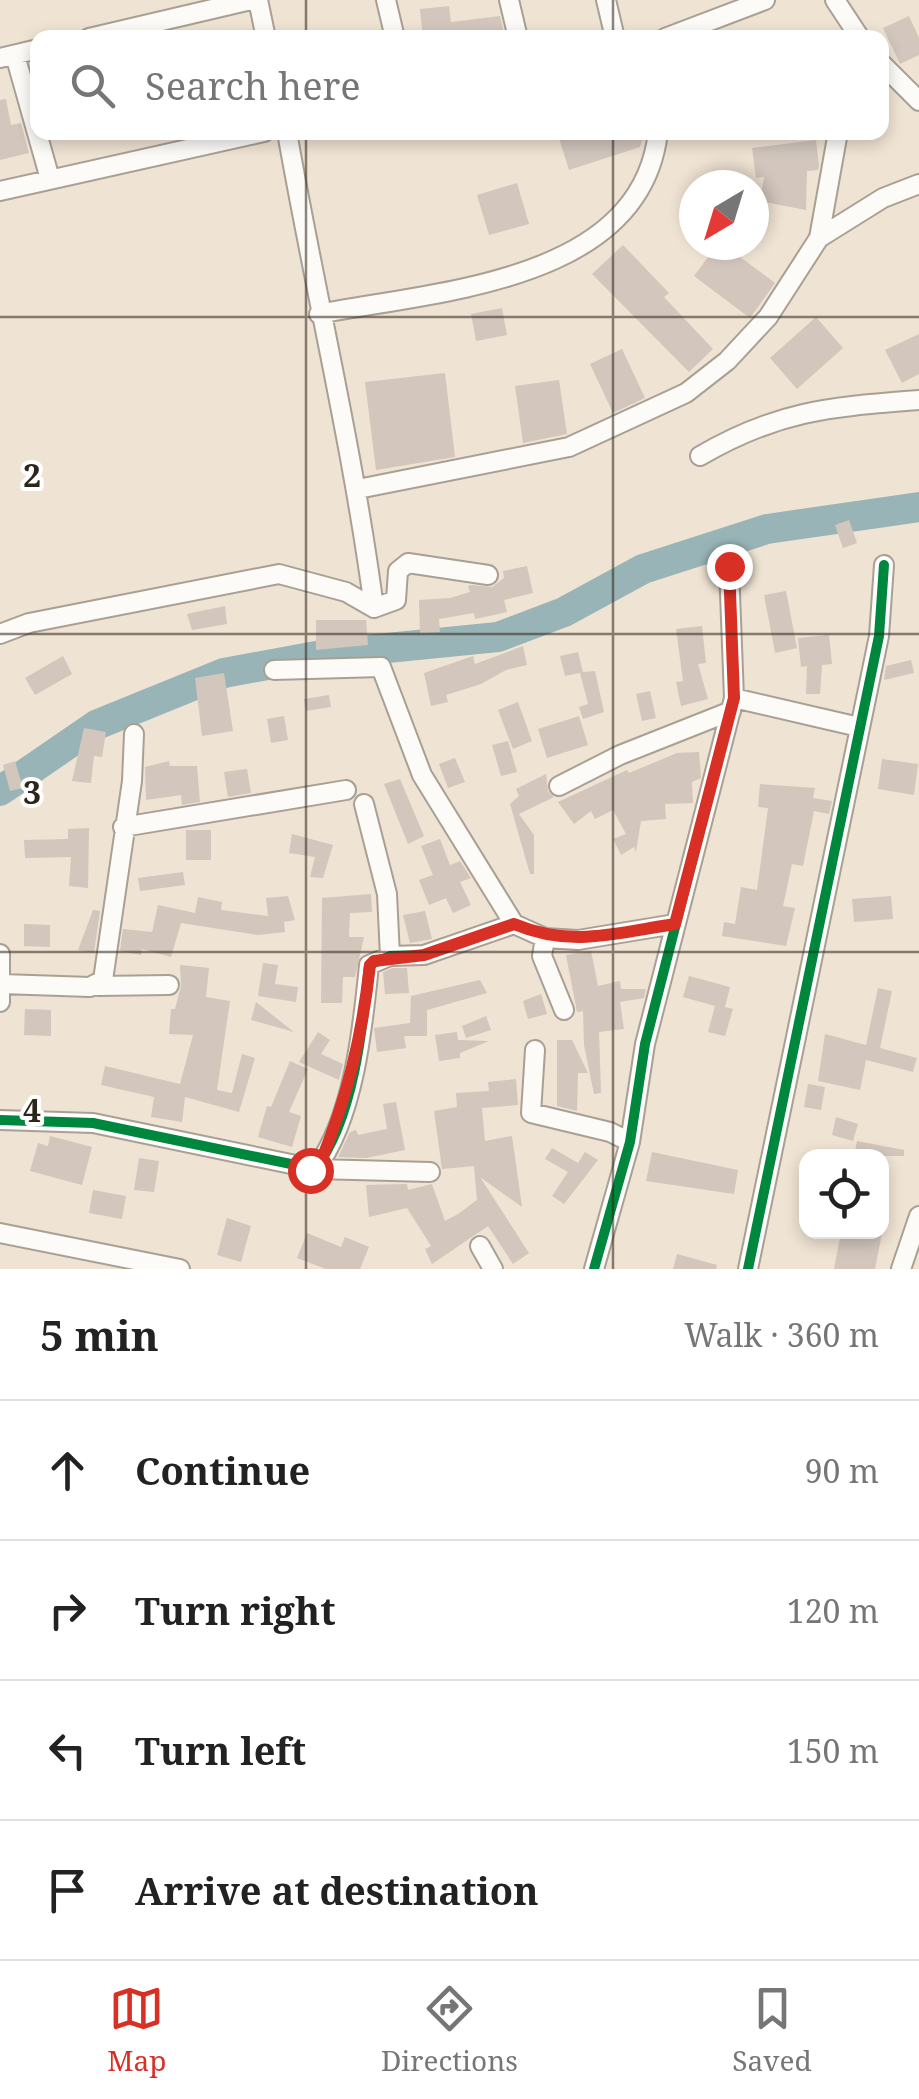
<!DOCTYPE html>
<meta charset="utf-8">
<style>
body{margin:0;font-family:"Noto Serif",serif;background:#f6f6f6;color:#222}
.controls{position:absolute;right:30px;bottom:30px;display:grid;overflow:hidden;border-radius:20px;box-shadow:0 5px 15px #0003}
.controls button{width:90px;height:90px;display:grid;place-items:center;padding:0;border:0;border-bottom:2px solid #e0e0e0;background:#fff;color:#222;font:50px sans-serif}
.compass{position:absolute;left:679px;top:170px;width:90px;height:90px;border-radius:50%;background:#fff;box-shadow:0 5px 15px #0003;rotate:218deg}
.stop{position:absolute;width:30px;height:30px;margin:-22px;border:8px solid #d93025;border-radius:50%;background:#fff}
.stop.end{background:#d93025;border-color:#fff;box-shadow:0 2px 10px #0008}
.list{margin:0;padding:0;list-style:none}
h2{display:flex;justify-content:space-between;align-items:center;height:130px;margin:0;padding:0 40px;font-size:42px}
h2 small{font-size:32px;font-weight:400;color:#767676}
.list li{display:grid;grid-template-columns:65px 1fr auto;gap:30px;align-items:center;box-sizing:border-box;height:140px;padding:0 40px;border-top:2px solid #e0e0e0}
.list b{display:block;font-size:38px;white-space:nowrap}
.list em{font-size:32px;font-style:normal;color:#767676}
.icon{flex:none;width:55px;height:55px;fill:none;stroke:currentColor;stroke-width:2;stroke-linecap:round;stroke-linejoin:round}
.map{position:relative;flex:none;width:919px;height:1269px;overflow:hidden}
.search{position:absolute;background:#fff;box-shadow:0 5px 15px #0003;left:30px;right:30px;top:30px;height:110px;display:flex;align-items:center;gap:25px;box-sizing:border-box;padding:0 35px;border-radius:20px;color:#767676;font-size:38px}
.sheet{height:690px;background:#fff}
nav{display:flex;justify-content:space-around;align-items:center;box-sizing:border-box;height:140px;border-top:2px solid #e0e0e0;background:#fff;font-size:28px;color:#767676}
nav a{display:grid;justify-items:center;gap:5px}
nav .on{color:#d93025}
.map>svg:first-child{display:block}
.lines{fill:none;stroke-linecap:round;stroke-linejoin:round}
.river{stroke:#99b4b7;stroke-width:30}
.building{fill:#d2c6bd}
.minor-casing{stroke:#a9a094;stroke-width:22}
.minor{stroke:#fdfbf8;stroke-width:18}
.cycleway-casing{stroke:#fff;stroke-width:16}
.cycleway{stroke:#00873e;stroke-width:10}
.route{stroke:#d93025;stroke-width:12}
.grid{fill:none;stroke:#2d251a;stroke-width:2.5;stroke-opacity:0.55}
.grid-label{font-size:32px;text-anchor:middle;font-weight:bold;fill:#2d251a;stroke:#fff;stroke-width:8;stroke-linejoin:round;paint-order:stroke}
</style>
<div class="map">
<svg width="919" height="1269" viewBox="0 0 919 1269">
<rect width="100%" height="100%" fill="#efe3d3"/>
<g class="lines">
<path class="river" d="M0,791L96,725L224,673L327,654L498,637L564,612L643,569L767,529L919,507"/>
</g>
<path class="building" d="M449,6L451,22L500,16L505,38H423L420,9Z
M909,16L919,38V55L900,64L883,28Z
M6,99L11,125L21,123L29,153L0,160V100Z
M557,132H645L640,147L569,170Z
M816,140L819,165L818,170L807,171L806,210L760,201L764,177L756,178L752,148Z
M517,183L529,224L489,235L477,195Z
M623,245L669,293L664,297L713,349L689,372L592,274Z
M717,245H724L775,283L750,318L694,276Z
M502,308L507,335L476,341L471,314Z
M816,317L843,348L797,389L770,358Z
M919,334V374L902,383L885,350Z
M622,349L645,398L613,413L590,364Z
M445,373L455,457L376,470L365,382Z
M559,380L567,434L523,443L515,386Z
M849,520L857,543L843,548L835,525Z
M527,566L533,593L504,600L507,612L475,619L474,613L439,619L440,632L420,633L419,600L450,598L470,592L468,586L472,585L492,587L504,578L503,571Z
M786,591L797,648L775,653L764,595Z
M225,606L227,624L192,630L187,614Z
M316,620H366L368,645L316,650Z
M702,626L706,663L698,664L708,699L681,706L676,682L683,681L676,629Z
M829,635L832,664L822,665L820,694H806L807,666L801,667L798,638Z
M523,646L527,665L506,670L481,684L446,695L448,702L431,706L424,673L473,656L475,664Z
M578,652L583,672L595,671L604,712L583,719L579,707L588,704L580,673L565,676L560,656Z
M63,656L72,674L35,695L25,678Z
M911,660L914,673L884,680L886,666Z
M224,673L233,731L202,736L195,678Z
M650,691L656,718L642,721L636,694Z
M329,695L331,707L306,711L304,699Z
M518,702L532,741L513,749L498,710Z
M284,716L288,740L271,743L267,719Z
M579,716L588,745L547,758L538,729Z
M84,728L106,732L102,757L94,756L91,783L72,781Z
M508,741L517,772L501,776L492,745Z
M699,752L701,778L692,782L693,803L665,804L666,819L641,821L636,852L634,847L621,855L613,839L626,834L613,810L595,819L591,811L574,824L558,802L627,770L629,773L677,753Z
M455,758L465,782L448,788L439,764Z
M882,759L918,764L914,795L878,789Z
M15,761L23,788L10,791L3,765Z
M169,761L170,766H197L200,802L182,805L181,795L146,800L145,767Z
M247,769L251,793L228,797L224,772Z
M546,774L548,791L554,797L519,814L534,835V874H530L510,804L519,796L516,789Z
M400,779L424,836L408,844L384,784Z
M760,784L815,788L813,798L832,801L829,814L814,811L803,866L792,864L783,906L795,908L786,946L722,936L724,922L735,924L741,887L757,890L768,808L758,807Z
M89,828L88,888L69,886L71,857L25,858L24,840L68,839V829Z
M186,830H211V860H186Z
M292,834L333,845L323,878L310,877L315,857L289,853Z
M440,839L450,865L460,861L471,878L460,882L471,905L453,913L446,898L429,905L419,880L433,875L421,846Z
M183,872L185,885L140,891L138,878Z
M371,894L372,912L350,913L349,937H364L355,977H343L342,1003H321L322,898Z
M288,896L295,920L284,922L285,932L258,935L181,923L171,957L142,949L141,955L120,951L123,929L152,932L158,905L195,913L198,897L222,902L221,910L268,916L266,898Z
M891,896L893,919L854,922L852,899Z
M93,910L100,911L94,953L78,950Z
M425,911L432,939L410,943L403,915Z
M24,924L50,925V947L24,946Z
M591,951L598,986L620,981L621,989H646L644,998L620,1002L624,1029L599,1032L601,1093L594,1094L584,1045L583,1011L577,1012L566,955Z
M263,963L278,965L275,984L298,987L296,1002L258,996Z
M180,965L209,968L206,997L230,1001L217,1090L232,1093L242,1054L255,1058L239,1112L185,1097L182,1122L151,1117L154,1097L101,1085L105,1066L180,1084L193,1035L169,1034L171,1009H175L181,986Z
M393,968H407L409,993L385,994L383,972Z
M689,976L730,987L725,1007L733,1009L725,1036L708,1032L715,1006L683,997Z
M480,980L487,993L427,1010V1036H404L406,1048L377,1052L374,1028L410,1023L411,996Z
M878,988L892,991L880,1048L917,1058L913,1072L866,1060L860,1090L818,1081L825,1034L866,1045Z
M541,994L547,1014L528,1019L523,1001Z
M256,1002L294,1032L251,1020Z
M25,1009L51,1010V1036L24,1035Z
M486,1016L491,1030L466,1038L462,1026Z
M318,1032L330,1040L321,1054L343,1064L339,1080L299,1062Z
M457,1032L458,1040L489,1041L460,1053V1058L439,1061L435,1035Z
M557,1040H572L588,1073H578L577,1111L557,1106Z
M290,1061L308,1069L289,1112L301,1116L292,1147L258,1137L267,1106L271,1107Z
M516,1079L518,1105L482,1108L485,1141L512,1136L522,1207L480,1177L529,1253L513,1264L488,1226L432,1264L425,1249L431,1246L407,1208L369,1217L366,1185L407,1184L408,1190L432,1184L445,1221L458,1214L477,1200L474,1166L442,1169L434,1111L457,1107L456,1093L489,1091L488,1082Z
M808,1084L825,1087L821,1110L804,1107Z
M396,1102L405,1150L366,1158L338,1157L350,1132L356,1130L358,1135L387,1129L383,1104Z
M836,1117L858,1124L853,1141L832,1135Z
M50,1136L92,1147L82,1185L30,1171L38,1143L48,1146Z
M857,1141L904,1150V1156H854Z
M552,1148L578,1163L585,1152L598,1160L564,1204L552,1196L568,1172L545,1159Z
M652,1152L738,1170L734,1194L646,1181Z
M139,1158L159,1161L154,1192L134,1190Z
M93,1190L126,1196L122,1219L89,1213Z
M227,1218L251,1226L241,1262L217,1255Z
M841,1232L882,1233L875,1269H834Z
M307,1233L341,1247L345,1237L369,1247L360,1269H326L297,1258Z
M677,1254L717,1265L716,1269H673Z"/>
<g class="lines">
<defs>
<path id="minor" d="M258,0L266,38
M386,0L395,38
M509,0L518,38
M606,0L615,38
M835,0L860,38
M89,38L251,0
M665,38L765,0
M15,55L50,179
M0,58L38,49
M882,64L919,101
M287,132C315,292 353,448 374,608
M0,191L264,132
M819,238L883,198L919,184
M319,314C435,291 641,283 658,132
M700,456C779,410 831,407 919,400
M358,489L569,447L686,393L727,361L768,317L819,238L838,132
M0,634L29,623L279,574L346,592L374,608L396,600L398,571L408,563L488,575
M274,670L381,667L422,775L514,924L545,938L578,940L675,924
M734,698L859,727
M559,786L620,755L731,711
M364,804L387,894L390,956
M123,827L346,790
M545,938L542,956L564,1010
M0,954V1002
M2,984L90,987L103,980L132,781L134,734
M98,986L169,985
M535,1050L531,1113L610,1132L630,1142
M0,1120L93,1123L315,1169C354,1119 363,1026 369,965L390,956L424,955L514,924
M315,1169L430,1172
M0,1233L180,1269
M480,1246L493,1269
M594,1269L630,1142L645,1044L734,698L729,567
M748,1269L879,636L884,565
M901,1269L919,1216"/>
</defs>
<use href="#minor" class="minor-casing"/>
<use href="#minor" class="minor"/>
<defs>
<path id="cycleway" d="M0,1120L93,1123L315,1169C354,1119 363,1026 369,965L390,956L424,955L514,924
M594,1269L630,1142L645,1044L734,698L729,567
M748,1269L879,636L884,565"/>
</defs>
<use href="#cycleway" class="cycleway-casing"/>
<use href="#cycleway" class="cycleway"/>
</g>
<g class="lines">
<path class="route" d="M310,1170L319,1166C347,1099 362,1037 370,965L374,961L424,955L514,924C571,948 616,933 675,924L734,698L729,566"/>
</g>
<path class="grid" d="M306,0V38M613,0V38M306,132V1269M613,132V1269M0,317H919M0,634H919M0,952H919"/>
<g class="grid-label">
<text x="32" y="487">2</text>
<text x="32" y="804">3</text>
<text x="32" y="1122">4</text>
</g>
</svg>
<div class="controls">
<button><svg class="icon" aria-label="locate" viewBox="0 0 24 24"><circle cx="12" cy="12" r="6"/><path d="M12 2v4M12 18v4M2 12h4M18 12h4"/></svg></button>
</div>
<svg class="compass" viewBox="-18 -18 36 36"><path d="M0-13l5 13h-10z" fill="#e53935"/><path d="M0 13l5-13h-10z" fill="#767676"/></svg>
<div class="stop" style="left:310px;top:1170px"></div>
<div class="stop end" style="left:729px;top:566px"></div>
<div class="search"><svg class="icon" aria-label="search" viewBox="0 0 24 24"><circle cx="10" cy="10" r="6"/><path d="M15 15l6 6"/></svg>Search here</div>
</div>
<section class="sheet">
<h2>5 min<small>Walk · 360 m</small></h2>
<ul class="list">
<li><svg class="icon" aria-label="ahead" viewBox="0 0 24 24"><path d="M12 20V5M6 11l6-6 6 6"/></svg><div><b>Continue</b></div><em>90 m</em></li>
<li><svg class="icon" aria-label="right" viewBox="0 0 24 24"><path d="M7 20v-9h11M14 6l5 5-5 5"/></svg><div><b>Turn right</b></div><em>120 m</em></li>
<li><svg class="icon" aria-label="left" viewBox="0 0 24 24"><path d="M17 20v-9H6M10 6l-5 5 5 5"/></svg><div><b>Turn left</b></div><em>150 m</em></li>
<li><svg class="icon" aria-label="arrive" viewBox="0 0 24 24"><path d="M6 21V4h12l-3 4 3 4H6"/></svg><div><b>Arrive at destination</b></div></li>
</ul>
</section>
<nav>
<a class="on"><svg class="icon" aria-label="map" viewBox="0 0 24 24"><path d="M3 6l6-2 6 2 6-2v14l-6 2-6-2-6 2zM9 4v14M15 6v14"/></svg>Map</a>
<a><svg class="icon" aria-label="directions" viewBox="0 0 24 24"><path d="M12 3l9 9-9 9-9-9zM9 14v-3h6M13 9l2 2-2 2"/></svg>Directions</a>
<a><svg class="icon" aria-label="saved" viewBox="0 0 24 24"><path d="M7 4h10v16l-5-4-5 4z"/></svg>Saved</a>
</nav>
